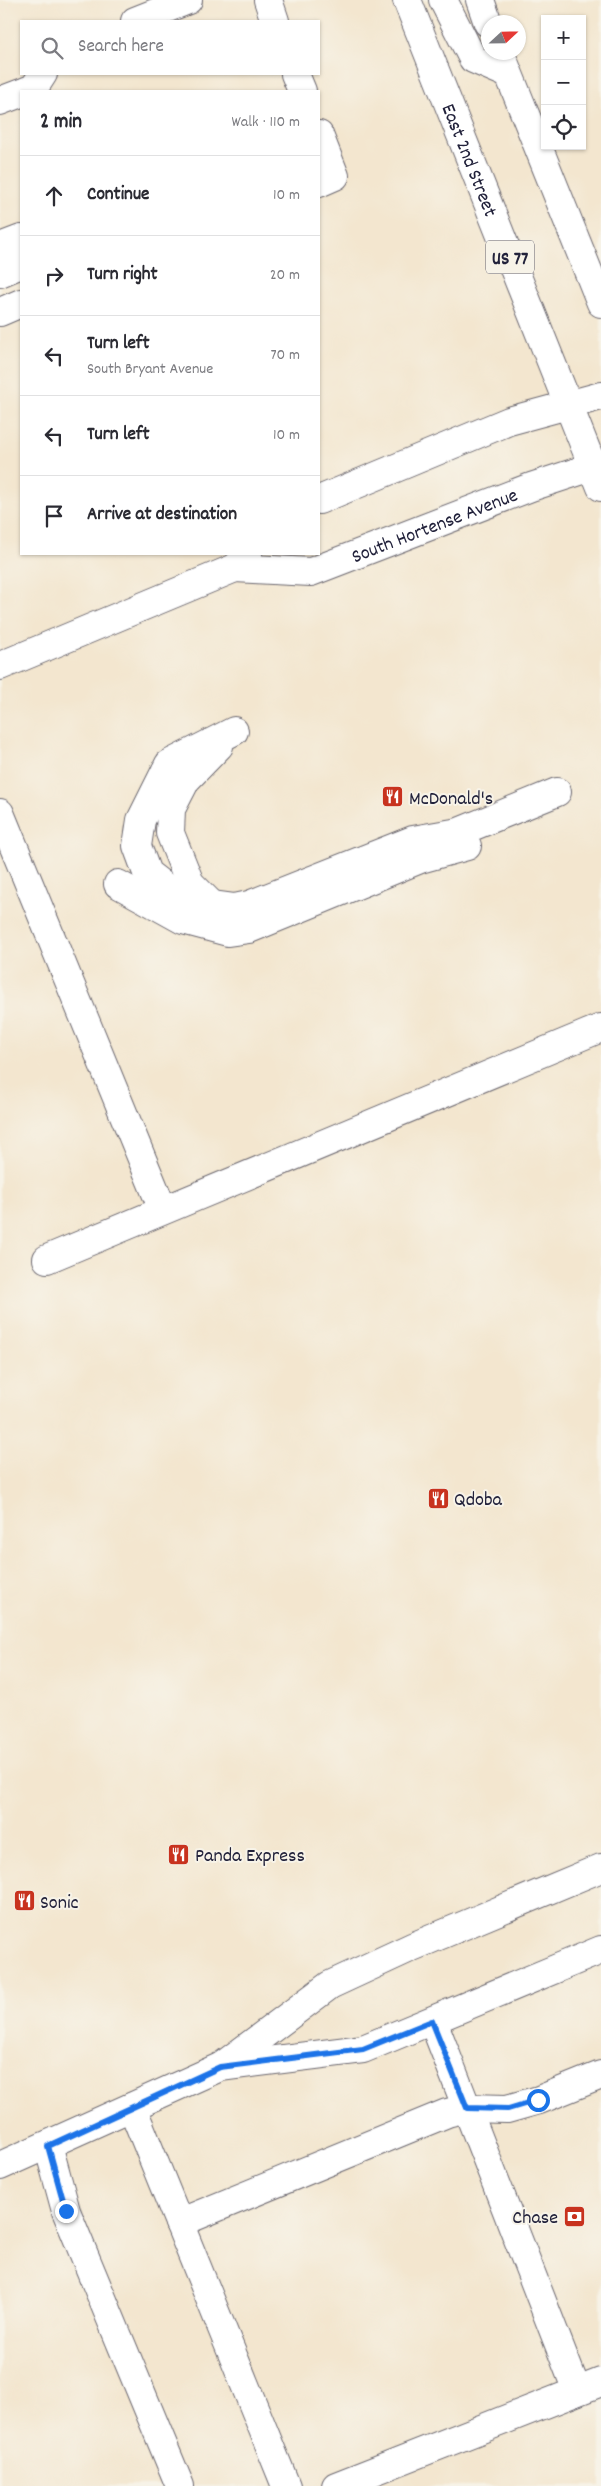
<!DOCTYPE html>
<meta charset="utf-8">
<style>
body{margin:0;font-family:Dekko,sans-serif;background:#f7f7f7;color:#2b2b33}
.controls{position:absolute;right:15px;top:15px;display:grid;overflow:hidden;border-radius:0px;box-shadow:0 1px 4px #0004}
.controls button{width:45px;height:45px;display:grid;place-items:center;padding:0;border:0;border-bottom:1px solid #e1e1e2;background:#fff;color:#2b2b33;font:25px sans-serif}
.compass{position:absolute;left:481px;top:15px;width:45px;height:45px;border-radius:50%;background:#fff;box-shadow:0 1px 4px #0004;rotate:68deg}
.stop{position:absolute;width:15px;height:15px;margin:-11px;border:4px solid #1a73e8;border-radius:50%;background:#fff}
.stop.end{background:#1a73e8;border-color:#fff;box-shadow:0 1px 5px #0008}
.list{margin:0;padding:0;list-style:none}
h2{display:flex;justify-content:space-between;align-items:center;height:65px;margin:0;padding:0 20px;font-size:21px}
h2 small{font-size:16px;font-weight:400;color:#7c7c81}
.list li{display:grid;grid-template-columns:32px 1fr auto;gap:15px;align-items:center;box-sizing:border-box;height:80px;padding:0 20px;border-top:1px solid #e1e1e2}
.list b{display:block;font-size:19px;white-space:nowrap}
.list p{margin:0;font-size:16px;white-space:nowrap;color:#7c7c81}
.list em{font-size:16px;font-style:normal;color:#7c7c81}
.icon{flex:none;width:28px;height:28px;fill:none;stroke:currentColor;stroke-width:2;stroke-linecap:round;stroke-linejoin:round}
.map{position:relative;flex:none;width:601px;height:2486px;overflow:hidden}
.search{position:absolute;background:#fff;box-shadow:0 1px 4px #0004;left:20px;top:20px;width:300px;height:55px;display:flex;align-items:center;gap:12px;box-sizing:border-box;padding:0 18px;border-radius:0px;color:#7c7c81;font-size:19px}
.panel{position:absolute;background:#fff;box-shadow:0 1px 4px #0004;left:20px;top:90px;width:300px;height:465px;border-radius:0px}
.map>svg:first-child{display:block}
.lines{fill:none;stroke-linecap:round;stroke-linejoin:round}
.minor-casing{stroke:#6b676f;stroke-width:30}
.major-casing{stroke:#6b676f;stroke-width:30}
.minor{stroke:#fff;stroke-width:28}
.major{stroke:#fff;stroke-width:28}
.route{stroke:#1a73e8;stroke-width:6}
.labels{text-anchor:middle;stroke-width:4;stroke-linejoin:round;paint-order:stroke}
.shield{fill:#f7f3e8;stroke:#62616f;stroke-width:1}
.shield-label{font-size:19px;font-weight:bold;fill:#22223b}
.street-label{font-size:20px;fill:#22223b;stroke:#f7f3e8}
.poi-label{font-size:20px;fill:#22223b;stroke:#f7f3e8;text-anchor:start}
</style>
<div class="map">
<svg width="601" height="2486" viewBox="0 0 601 2486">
<rect width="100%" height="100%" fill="#f7f3e8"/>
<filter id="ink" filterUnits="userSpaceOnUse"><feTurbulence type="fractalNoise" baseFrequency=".02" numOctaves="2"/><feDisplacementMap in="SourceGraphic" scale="10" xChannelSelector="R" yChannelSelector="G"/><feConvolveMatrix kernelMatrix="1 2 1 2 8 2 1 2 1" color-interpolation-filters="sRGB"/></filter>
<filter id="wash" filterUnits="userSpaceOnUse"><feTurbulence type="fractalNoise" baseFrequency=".0096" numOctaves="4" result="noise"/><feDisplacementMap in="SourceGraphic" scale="20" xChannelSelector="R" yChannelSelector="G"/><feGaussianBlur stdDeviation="1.12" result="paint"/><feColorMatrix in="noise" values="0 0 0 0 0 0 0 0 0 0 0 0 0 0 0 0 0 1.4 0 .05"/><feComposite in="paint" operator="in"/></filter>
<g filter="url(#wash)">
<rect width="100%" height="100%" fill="#f3e6cf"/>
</g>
<g filter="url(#ink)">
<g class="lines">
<defs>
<g id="minor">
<path d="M268,0L275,21"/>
<path d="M135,21L188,0"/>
<path d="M295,74L302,91"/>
<path d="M26,91L34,88L43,74"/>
<path d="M0,101L21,93"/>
<path d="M319,135L335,176L319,183"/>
<path d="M0,247L21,239"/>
<path d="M0,273L21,264"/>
<path d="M0,312L21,303"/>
<path d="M319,500L509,421L601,396"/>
<path id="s1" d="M235,568L311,572L531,487L601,464"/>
<path d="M0,666L235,568L248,555"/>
<path d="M234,731L169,764L141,820L137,846L147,873L169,890L213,905L235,908L249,905L413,840L459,832L557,792"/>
<path d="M0,813L163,1210"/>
<path d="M118,884L183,920L228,932L249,929L420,859L467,846"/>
<path d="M211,904L190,883L170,833L171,809L186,780L219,746"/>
<path d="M47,1259L601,1028"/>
<path d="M433,2021L577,2391"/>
<path d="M132,2107L286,2486"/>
<path d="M48,2145L66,2211L180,2486"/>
<path d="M179,2223L447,2113L467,2108L507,2109L539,2100L601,2075"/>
<path d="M336,2486L601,2382"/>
</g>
<g id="major">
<path id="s2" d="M407,0L601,487"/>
<path d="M443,0L473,59L508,74"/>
<path d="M480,0L488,23"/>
<path d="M500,52L601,303"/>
<path d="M222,2066L330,1985L412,1947L601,1868"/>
<path d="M0,2166L220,2067L363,2049L601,1950"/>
</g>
</defs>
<use href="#minor" class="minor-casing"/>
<use href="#major" class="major-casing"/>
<use href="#minor" class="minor"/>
<use href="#major" class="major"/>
</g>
</g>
<g class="lines" filter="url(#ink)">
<path class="route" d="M66,2211L48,2146L220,2067L363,2049L432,2021L467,2108L508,2109L538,2100"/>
</g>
<defs>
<symbol id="restaurant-square" viewBox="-11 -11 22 22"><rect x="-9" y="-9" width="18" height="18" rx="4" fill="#c8321e" stroke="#f7f3e8"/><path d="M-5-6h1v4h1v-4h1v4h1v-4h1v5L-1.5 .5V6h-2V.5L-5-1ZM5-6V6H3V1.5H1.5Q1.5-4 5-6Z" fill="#fff"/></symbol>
<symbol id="bank-square" viewBox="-11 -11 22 22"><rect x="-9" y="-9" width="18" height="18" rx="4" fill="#c8321e" stroke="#f7f3e8"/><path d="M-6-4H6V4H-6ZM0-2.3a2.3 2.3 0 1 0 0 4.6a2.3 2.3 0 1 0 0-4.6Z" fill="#fff"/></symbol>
</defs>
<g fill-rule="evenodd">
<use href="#restaurant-square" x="380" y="784" width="25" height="25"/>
<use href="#restaurant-square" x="426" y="1486" width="25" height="25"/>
<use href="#restaurant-square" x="166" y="1842" width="25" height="25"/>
<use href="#restaurant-square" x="12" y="1888" width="25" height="25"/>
<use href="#bank-square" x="562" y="2204" width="25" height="25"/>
</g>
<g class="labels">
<rect class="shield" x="486" y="240.5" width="48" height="33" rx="4"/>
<g class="shield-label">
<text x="510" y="264">US 77</text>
</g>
<g class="street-label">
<text dy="7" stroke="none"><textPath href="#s2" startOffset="172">East 2nd Street</textPath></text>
<text dy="7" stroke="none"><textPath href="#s1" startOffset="208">South Hortense Avenue</textPath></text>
</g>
<g class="poi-label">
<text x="409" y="804">McDonald's</text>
<text x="454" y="1505">Qdoba</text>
<text x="195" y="1861">Panda Express</text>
<text x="40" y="1908">Sonic</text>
<text x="558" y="2223" text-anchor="end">Chase</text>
</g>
</g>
</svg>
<div class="controls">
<button>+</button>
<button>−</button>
<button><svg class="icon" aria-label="locate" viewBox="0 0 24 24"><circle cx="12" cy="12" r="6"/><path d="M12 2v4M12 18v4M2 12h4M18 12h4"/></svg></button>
</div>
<svg class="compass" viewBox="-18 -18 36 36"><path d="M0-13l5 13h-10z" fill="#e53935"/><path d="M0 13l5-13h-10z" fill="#7c7c81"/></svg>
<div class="stop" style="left:538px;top:2100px"></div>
<div class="stop end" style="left:66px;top:2211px"></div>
<div class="search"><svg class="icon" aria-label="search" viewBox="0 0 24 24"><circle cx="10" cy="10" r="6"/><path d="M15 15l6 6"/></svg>Search here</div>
<section class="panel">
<h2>2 min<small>Walk · 110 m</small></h2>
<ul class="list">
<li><svg class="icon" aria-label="ahead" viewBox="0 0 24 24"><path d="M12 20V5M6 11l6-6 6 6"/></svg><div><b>Continue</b></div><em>10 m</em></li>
<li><svg class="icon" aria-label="right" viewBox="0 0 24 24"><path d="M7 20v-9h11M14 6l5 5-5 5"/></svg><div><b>Turn right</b></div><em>20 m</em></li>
<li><svg class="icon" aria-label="left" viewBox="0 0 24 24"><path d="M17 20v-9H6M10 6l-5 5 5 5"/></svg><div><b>Turn left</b><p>South Bryant Avenue</p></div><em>70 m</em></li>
<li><svg class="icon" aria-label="left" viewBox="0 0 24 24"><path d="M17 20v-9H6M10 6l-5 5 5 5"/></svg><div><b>Turn left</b></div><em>10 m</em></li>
<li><svg class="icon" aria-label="arrive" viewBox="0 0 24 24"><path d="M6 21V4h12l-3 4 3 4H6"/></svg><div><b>Arrive at destination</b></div></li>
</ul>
</section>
</div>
